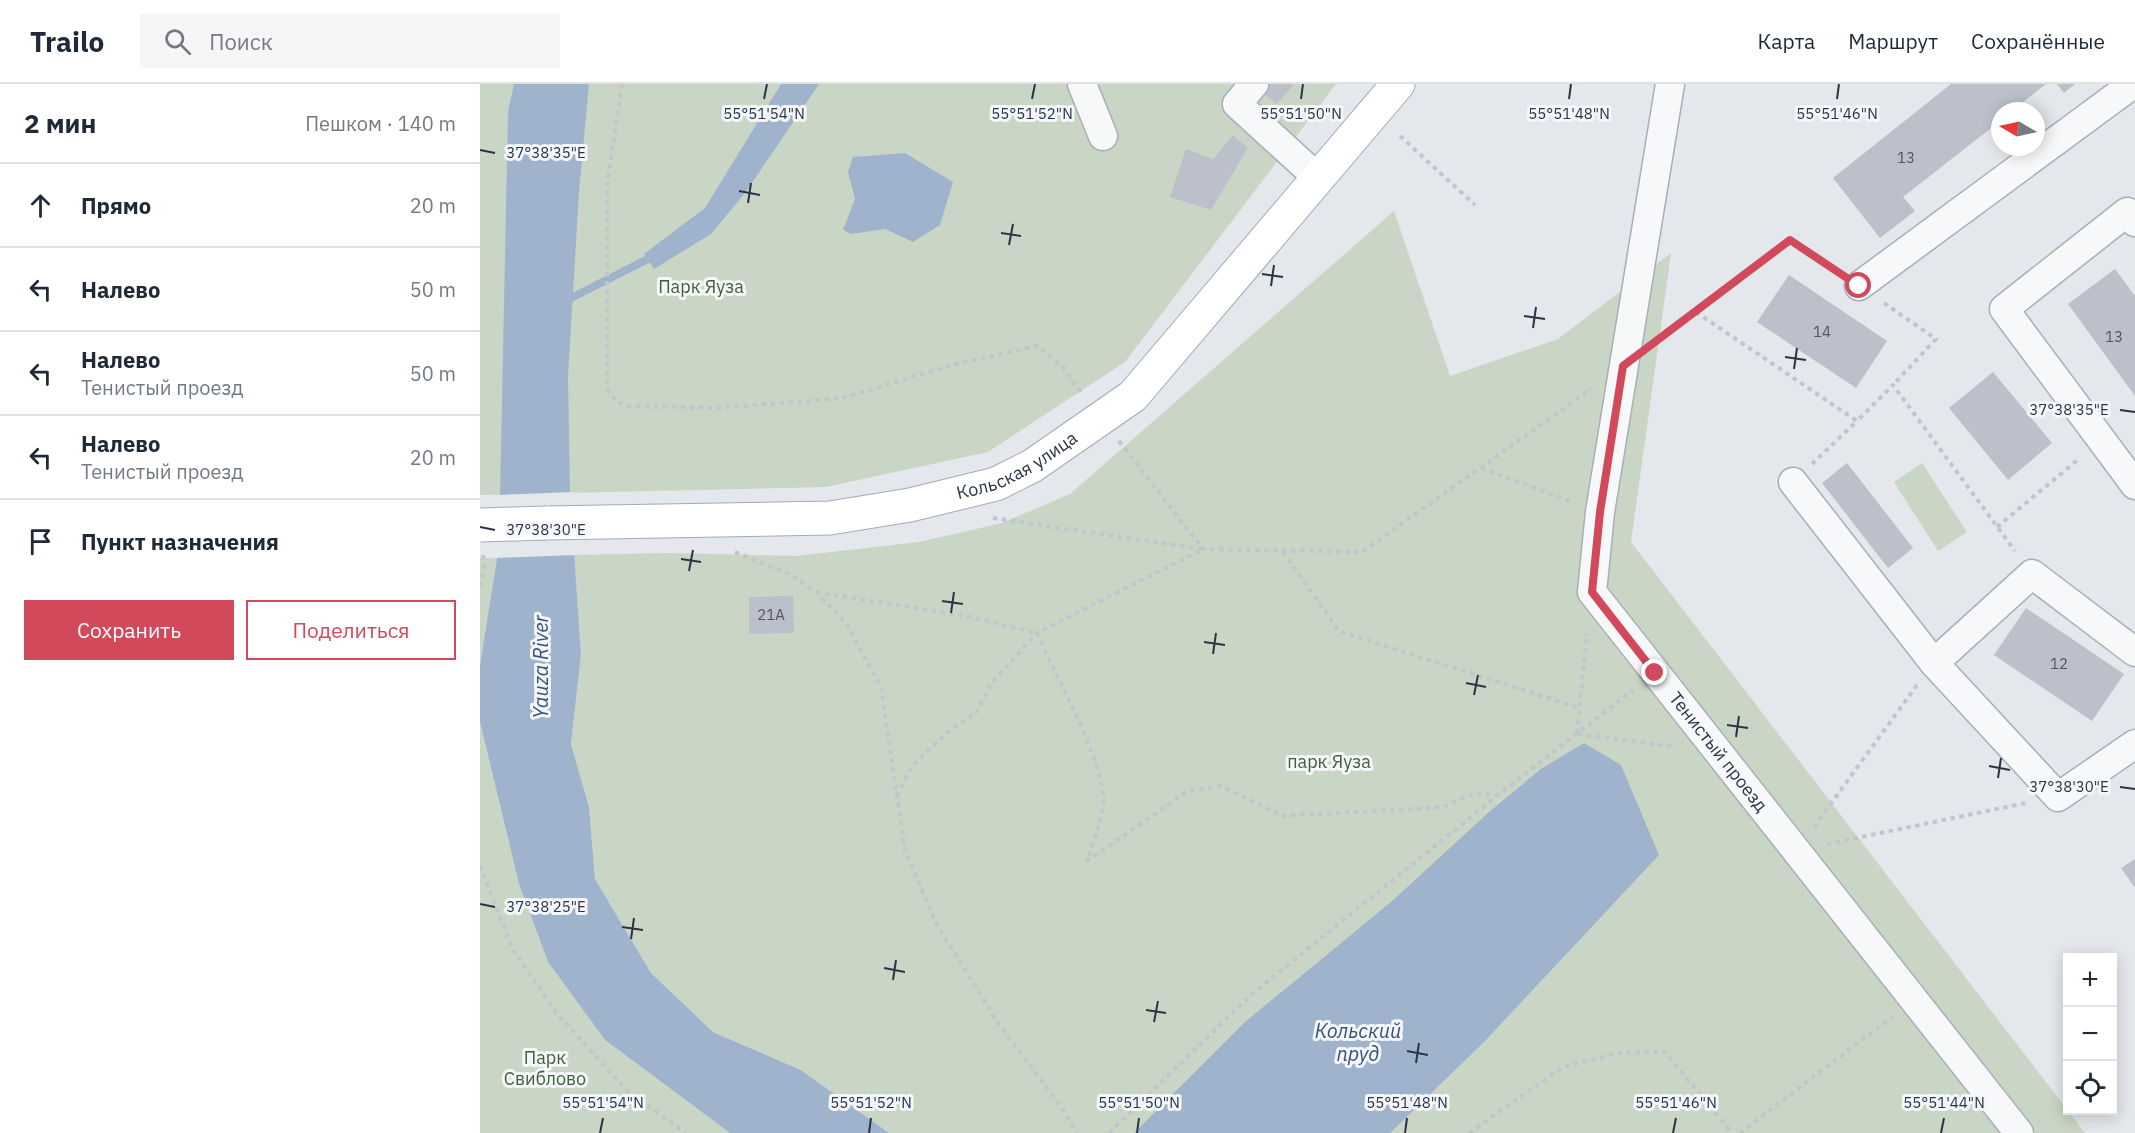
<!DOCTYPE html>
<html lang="ru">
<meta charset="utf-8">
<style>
body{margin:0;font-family:"IBM Plex Sans",sans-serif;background:#f6f6f7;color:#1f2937}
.controls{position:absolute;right:18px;bottom:18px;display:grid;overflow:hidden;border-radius:0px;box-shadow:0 3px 15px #0003}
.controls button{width:54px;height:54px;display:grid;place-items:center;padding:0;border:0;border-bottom:2px solid #e0e1e3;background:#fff;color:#1f2937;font:30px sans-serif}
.compass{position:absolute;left:1511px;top:18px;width:54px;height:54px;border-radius:50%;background:#fff;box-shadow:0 3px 15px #0003;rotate:279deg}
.stop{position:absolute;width:18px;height:18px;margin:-14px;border:4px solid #d1495b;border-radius:50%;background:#fff}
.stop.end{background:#d1495b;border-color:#fff;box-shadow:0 2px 6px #0008}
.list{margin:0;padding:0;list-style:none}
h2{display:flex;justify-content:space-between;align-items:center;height:78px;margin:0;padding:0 24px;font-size:26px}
h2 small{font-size:20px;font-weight:400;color:#747a83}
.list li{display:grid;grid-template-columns:39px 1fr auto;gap:18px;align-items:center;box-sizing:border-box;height:84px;padding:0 24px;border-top:2px solid #e0e1e3}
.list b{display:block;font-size:22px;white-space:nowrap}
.list p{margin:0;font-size:20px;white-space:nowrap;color:#747a83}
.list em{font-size:20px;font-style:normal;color:#747a83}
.actions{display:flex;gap:12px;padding:18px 24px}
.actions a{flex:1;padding:14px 0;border:2px solid #d1495b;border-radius:0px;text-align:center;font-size:21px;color:#d1495b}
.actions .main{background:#d1495b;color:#fff}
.icon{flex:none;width:33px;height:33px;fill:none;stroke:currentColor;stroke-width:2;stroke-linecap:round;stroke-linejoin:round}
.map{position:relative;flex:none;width:1655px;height:1049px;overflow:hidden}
header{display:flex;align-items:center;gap:36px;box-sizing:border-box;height:84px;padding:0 30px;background:#fff;border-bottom:2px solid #e0e1e3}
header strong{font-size:28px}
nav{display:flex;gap:33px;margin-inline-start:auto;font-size:21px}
.search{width:420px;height:54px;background:#f6f6f7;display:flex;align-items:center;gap:15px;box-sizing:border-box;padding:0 21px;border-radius:0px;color:#747a83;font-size:22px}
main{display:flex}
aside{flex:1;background:#fff}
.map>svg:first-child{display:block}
.green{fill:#c9d6c5}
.water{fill:#9fb4cc}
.pier{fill:#e4e7ec}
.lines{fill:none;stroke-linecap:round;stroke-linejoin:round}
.stream{stroke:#9fb4cc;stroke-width:8}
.building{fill:#bbc0ca}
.minor-casing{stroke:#a9aeb7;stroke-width:31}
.major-casing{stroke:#a3abb8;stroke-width:35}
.path{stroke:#c2c5cb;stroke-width:4;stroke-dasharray:4.5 4.5;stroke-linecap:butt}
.minor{stroke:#f7f8fa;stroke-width:28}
.major{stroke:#fff;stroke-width:33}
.major-bridge-casing{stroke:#a3abb8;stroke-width:35;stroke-linecap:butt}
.major-bridge{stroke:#fff;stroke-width:33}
.route{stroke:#d1495b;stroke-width:8}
.ticks{fill:none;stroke:#2b3445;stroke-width:2}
.labels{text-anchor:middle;stroke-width:6;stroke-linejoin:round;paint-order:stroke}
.number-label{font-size:15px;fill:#4f5766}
.park-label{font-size:18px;fill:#3f6138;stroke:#f4f6f9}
.street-label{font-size:18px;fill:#2b3445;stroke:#f4f6f9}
.water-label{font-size:20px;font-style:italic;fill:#34527a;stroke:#f4f6f9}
.ticks-label{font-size:15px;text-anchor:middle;fill:#2b3445;stroke:#f4f6f9;stroke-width:6;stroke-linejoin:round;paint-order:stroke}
</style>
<header>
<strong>Trailo</strong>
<div class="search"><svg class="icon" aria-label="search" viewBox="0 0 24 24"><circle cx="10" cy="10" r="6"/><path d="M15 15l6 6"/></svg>Поиск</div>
<nav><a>Карта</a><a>Маршрут</a><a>Сохранённые</a></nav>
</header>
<main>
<aside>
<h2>2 мин<small>Пешком · 140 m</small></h2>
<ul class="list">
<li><svg class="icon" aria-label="ahead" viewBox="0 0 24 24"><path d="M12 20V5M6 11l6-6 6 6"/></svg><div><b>Прямо</b></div><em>20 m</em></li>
<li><svg class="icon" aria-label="left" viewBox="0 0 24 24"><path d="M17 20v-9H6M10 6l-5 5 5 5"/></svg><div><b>Налево</b></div><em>50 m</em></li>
<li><svg class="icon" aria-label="left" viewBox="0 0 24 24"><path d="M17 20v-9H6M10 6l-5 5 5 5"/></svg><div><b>Налево</b><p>Тенистый проезд</p></div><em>50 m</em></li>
<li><svg class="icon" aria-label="left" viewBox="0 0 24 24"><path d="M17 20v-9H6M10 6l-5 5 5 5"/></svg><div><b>Налево</b><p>Тенистый проезд</p></div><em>20 m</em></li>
<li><svg class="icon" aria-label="arrive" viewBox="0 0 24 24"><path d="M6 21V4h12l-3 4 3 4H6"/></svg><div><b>Пункт назначения</b></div></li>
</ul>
<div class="actions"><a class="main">Сохранить</a><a>Поделиться</a></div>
</aside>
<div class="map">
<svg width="1655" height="1049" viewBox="0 0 1655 1049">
<rect width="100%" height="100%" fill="#e4e7ec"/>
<path class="green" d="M0,0H856L645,278L508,368L346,403L0,411Z
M914,127L970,292L1078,255L1191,169L1151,458L1605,1049H409L321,986L233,948L171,889L115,795L109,723L91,660L101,571L94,471L187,469L316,472L439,458L522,439L590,410Z
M1442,379L1487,448L1458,467L1414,398Z
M0,474H17L0,581Z
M0,638L39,800L68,878L125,956L250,1049H0Z"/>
<path class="water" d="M34,0H109L99,108L88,293L90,408L101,571L91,660L109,723L115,795L171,889L233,948L321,986L409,1049H250L125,956L68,878L39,800L0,638V581L17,474L20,411L28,27Z
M301,0H339L265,109L231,150L174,185L164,170L225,124Z
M425,69L473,98L460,141L433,158L405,145L371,150L363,146L375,115L368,88L373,73Z
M1104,659L1141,681L1179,771L1004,958L910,1049H654L765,938L911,818L1009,728L1061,685Z"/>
<path class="pier" d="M93,408L97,471L14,474L17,411Z"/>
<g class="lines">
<path class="stream" d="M83,218L176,171"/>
</g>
<path class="building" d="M786,0H814L797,20L780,7Z
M1471,0H1566L1532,27H1520V37L1423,113L1435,127L1400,154L1353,94Z
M1577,0H1595L1584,9Z
M753,51L768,64L731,126L690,113L706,65L733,75Z
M1635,185L1655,212V312L1588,220Z
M1309,191L1407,257L1376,304L1277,238Z
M1513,288L1572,359L1528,396L1469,324Z
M1367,379L1433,464L1408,484L1342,399Z
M313,512L314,549L269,550V513Z
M1546,524L1644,590L1612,637L1514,571Z
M1655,775V804L1641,784Z"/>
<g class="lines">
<defs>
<g id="minor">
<path d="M602,0L623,52"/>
<path d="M774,0L757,20L838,94"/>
<path id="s1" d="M1190,0L1120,428L1112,508L1539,1049"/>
<path d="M1655,138L1647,128L1524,225L1655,401"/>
<path d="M1379,202L1653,0"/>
<path d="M1313,398L1454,579"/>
<path d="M1655,568L1552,490L1454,579L1578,713L1655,660"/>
</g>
<g id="major">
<path id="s2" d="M66,439L350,434L430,421L516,400L552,382L653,312L918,0"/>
</g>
</defs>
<use href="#minor" class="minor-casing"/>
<use href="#major" class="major-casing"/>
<path class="path" d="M142,0L127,101V305L137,318L149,322L237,324L362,314L472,281L557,262L583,283L603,311
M920,52L995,121
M1404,219L1456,255L1413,301
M1216,228L1377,337L1413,301L1535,467
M1177,256L1310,156L1355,186
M639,357L723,465L882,468L1111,305
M1332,380L1377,337
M1001,384L1092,418
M513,434L722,465
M1517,443L1600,374
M255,468L309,490L336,508L366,539L401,603L425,766L456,839L520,942L581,1022L597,1049
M803,468L859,547L1099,624
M0,502L4,487L3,470
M336,508L490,533L557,549C576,592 617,665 623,709C625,731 614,756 607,777L708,707L741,702L803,732L962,723L995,709L1018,711
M1097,649L1107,549
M1098,650L1197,663
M417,712L432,682L470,646L496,629L511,600L557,549L723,465
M1334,743L1437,601
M1347,760L1546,719
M0,782L32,864L76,928L146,1006L206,1049
M629,1049L772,910L1018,711L1153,606
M989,1049L1083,983L1138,969L1185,968L1252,1049
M1260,1049L1412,933"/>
<use href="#minor" class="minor"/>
<use href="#major" class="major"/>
<defs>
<path id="major-bridge" d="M0,441L66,439"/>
</defs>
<use href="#major-bridge" class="major-bridge-casing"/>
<use href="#major-bridge" class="major-bridge"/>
</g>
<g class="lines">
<path class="route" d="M1175,589L1112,508L1120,428L1143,282L1310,156L1379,202"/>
</g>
<path class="ticks" d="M284,15L287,0M552,15L555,0M821,15L823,0M1089,15L1091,0M1357,15L1359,0M0,66L15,69M259,107L280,111M268,119L271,99M521,149L541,152M529,161L533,140M782,190L803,193M791,202L794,181M1044,232L1065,235M1053,244L1056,223M1305,273L1326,276M1314,285L1317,264M1640,326L1655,328M0,443L15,446M201,475L221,478M209,487L213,466M462,517L483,520M471,529L474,508M724,558L745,561M733,570L736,549M986,599L1006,603M994,611L998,591M1247,641L1268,644M1256,653L1259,632M1509,682L1530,686M1518,694L1521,674M1640,703L1655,705M0,820L15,823M142,843L163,846M151,855L154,834M404,884L425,888M413,896L416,876M666,926L686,929M674,938L678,917M927,967L948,971M936,979L939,959M120,1049L123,1034M389,1049L391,1034M657,1049L659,1034M925,1049L927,1034M1193,1049L1196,1034M1461,1049L1464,1034"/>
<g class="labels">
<g class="number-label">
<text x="1426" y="79">13</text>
<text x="1342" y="253">14</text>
<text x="1634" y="258">13</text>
<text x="291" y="536">21А</text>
<text x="1579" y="585">12</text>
</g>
<g class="park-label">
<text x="221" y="209">Парк Яуза</text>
<text x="849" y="684">парк Яуза</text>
<text x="65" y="980">Парк<tspan x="65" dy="21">Свиблово</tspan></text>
</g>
<g class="street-label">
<text dy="6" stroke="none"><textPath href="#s2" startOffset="480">Кольская улица</textPath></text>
<text dy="6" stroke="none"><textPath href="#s1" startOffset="718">Тенистый проезд</textPath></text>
</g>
<g class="water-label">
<text transform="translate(61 583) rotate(-90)" y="7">Yauza River</text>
<text x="878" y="954">Кольский<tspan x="878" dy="23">пруд</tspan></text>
</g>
</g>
<g class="ticks-label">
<text x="284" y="35">55°51'54"N</text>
<text x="552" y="35">55°51'52"N</text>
<text x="821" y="35">55°51'50"N</text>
<text x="1089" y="35">55°51'48"N</text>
<text x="1357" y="35">55°51'46"N</text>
<text x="66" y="74">37°38'35"E</text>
<text x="1589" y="331">37°38'35"E</text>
<text x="66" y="451">37°38'30"E</text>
<text x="1589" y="708">37°38'30"E</text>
<text x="66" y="828">37°38'25"E</text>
<text x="123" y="1024">55°51'54"N</text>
<text x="391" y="1024">55°51'52"N</text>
<text x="659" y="1024">55°51'50"N</text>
<text x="927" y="1024">55°51'48"N</text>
<text x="1196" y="1024">55°51'46"N</text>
<text x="1464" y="1024">55°51'44"N</text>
</g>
</svg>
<div class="controls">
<button>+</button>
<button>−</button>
<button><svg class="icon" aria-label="locate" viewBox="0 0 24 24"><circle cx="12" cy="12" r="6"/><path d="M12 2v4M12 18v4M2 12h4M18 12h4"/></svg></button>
</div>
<svg class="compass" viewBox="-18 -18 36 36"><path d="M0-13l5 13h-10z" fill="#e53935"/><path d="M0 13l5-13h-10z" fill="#747a83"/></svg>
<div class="stop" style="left:1379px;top:202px"></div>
<div class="stop end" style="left:1175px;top:589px"></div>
</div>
</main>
